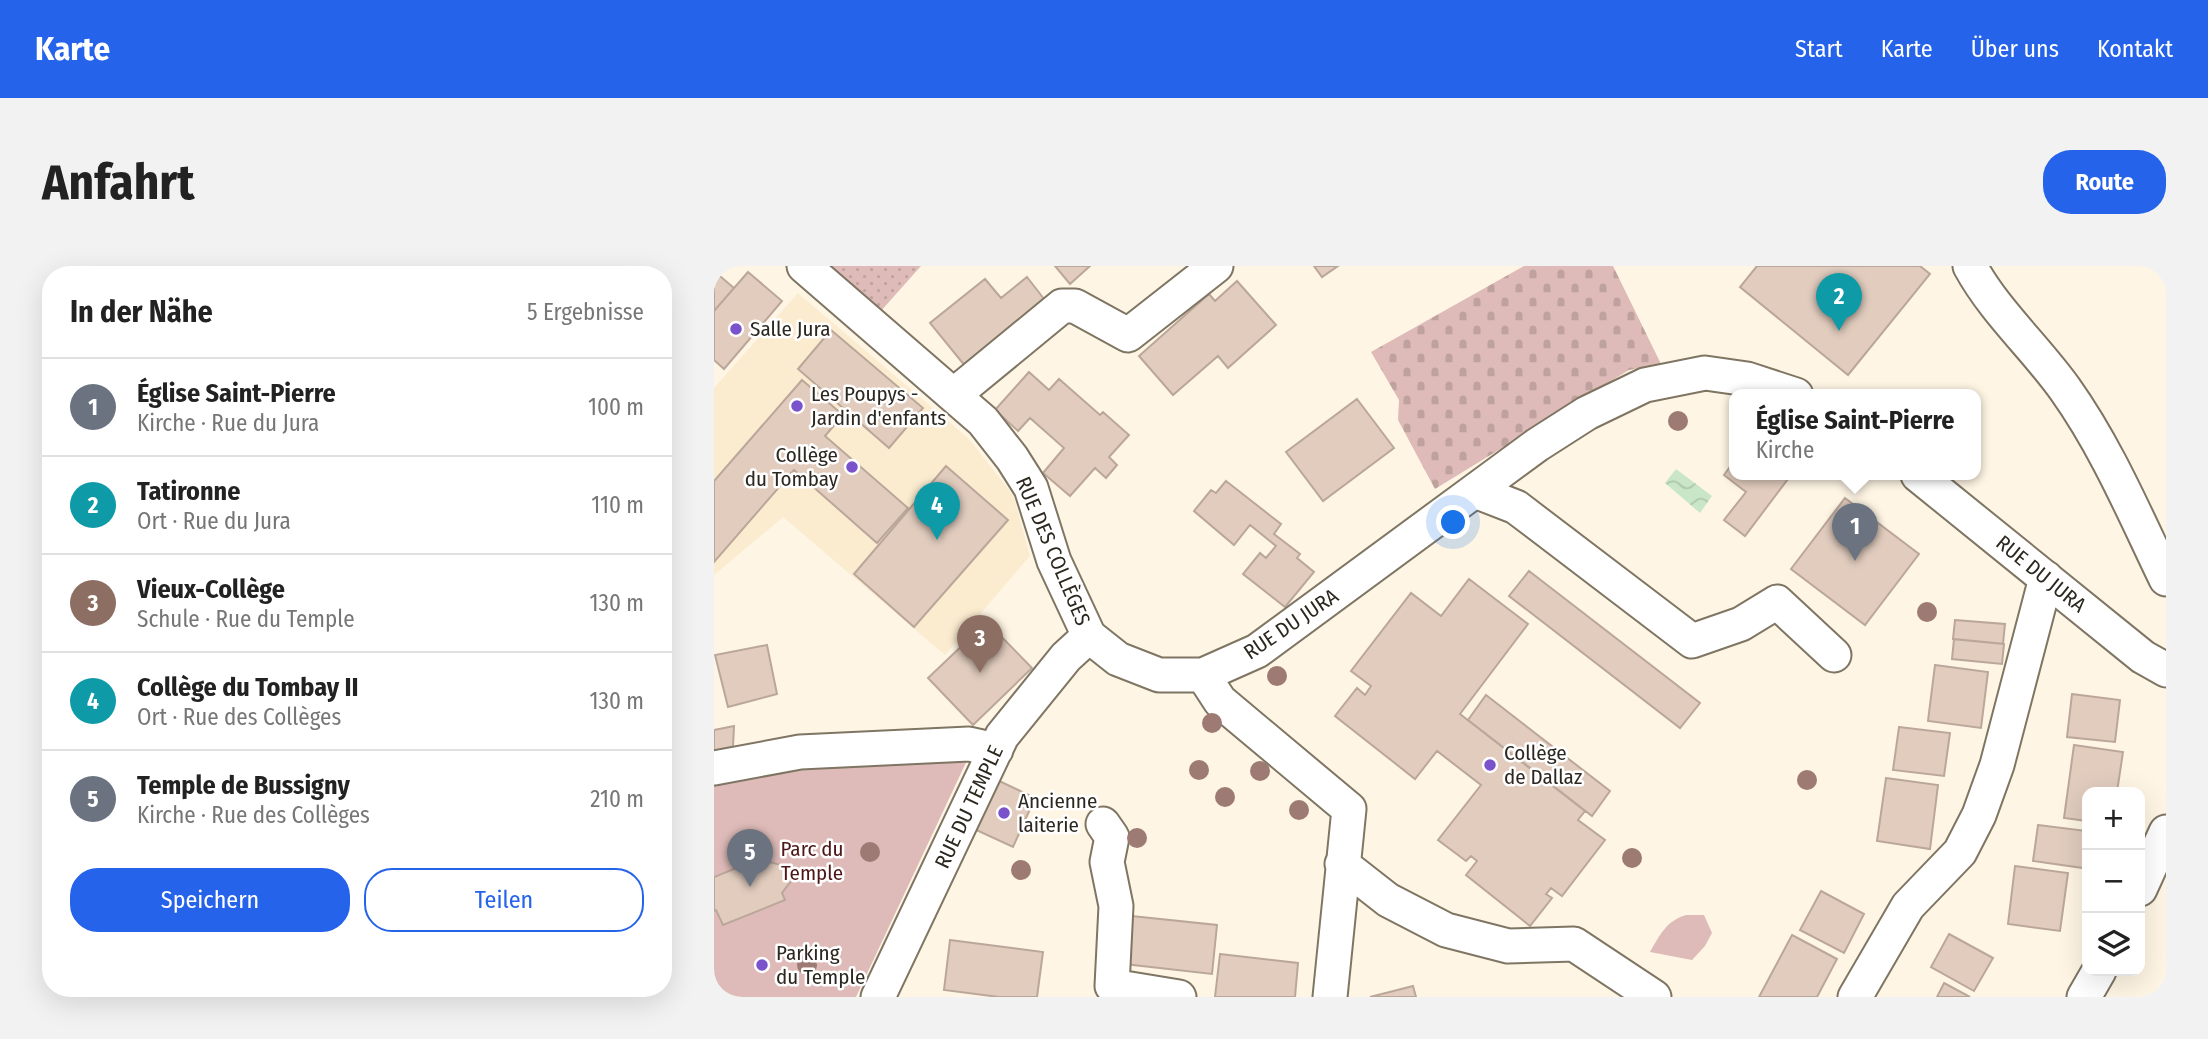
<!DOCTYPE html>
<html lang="de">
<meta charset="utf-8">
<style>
body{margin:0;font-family:"Fira Sans Condensed",sans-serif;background:#f2f2f2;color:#222}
.controls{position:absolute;right:21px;bottom:21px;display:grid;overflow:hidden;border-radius:14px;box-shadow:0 7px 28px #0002}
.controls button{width:63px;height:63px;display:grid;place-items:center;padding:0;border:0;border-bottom:2px solid #e0e0e0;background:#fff;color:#222;font:35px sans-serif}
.you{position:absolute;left:740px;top:257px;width:24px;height:24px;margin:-18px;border:5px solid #fff;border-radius:50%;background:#1a73e8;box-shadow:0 0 0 10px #1a73e833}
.badge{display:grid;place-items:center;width:46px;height:46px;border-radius:50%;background:#2563eb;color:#fff;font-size:23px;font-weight:700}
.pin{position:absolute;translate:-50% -58px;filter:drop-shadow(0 2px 4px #0008)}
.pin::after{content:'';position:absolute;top:37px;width:24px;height:21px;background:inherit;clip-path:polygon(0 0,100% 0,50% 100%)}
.popup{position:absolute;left:1015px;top:123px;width:252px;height:91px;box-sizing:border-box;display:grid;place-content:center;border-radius:14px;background:#fff;filter:drop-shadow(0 2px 5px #0005);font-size:23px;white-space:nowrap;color:#767676}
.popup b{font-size:26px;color:#222}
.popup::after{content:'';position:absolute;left:50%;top:100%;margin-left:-14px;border:14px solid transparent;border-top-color:#fff}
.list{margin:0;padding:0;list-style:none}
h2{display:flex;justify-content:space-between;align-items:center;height:91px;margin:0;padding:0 28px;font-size:30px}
h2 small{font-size:23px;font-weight:400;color:#767676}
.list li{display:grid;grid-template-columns:46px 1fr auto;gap:21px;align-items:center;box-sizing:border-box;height:98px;padding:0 28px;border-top:2px solid #e0e0e0}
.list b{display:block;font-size:26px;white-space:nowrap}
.list p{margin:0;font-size:23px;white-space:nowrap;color:#767676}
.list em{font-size:23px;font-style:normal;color:#767676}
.actions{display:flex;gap:14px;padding:21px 28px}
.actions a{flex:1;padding:16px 0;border:2px solid #2563eb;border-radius:28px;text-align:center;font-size:24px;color:#2563eb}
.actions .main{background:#2563eb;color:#fff}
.icon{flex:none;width:38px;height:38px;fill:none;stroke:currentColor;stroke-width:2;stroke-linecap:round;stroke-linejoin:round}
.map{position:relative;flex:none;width:1452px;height:731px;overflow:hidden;border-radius:28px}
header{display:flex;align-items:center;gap:42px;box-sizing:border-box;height:98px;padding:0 35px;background:#2563eb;color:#fff}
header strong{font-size:33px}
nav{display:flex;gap:38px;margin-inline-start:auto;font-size:24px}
.intro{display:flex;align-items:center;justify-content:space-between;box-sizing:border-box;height:168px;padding:0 42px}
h1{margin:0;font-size:49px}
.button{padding:18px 32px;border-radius:28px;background:#2563eb;color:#fff;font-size:24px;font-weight:700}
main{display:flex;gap:42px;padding:0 42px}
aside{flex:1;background:#fff;border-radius:28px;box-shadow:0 7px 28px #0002}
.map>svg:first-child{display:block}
.built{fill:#fbecd0}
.grass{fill:url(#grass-dots)}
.cemetery{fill:url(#cemetery-stones)}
.green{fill:#debbb8}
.water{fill:url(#water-waves)}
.building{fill:#e1ccbe;stroke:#bba79a;stroke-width:2}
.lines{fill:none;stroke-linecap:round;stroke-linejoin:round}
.minor-casing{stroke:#7f7563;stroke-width:37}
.minor{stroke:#fff;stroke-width:33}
.tree{fill:#9d7a73}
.poi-dot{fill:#7a52cb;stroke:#fff;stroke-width:2.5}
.labels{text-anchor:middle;stroke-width:5;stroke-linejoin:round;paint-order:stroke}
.poi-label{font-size:21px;fill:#2c2820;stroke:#fff;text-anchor:start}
.street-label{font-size:21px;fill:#2c2820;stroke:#fff}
.park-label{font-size:21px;fill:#4e1616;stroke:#fff}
</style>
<header>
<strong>Karte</strong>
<nav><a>Start</a><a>Karte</a><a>Über uns</a><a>Kontakt</a></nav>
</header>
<div class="intro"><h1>Anfahrt</h1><a class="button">Route</a></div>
<main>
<aside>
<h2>In der Nähe<small>5 Ergebnisse</small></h2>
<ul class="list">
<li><span class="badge" style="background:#6b7280">1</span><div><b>Église Saint-Pierre</b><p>Kirche · Rue du Jura</p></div><em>100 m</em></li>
<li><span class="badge" style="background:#0f9aa8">2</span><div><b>Tatironne</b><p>Ort · Rue du Jura</p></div><em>110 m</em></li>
<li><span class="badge" style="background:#8d6e63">3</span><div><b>Vieux-Collège</b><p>Schule · Rue du Temple</p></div><em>130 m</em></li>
<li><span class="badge" style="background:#0f9aa8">4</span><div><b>Collège du Tombay II</b><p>Ort · Rue des Collèges</p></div><em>130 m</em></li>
<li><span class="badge" style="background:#6b7280">5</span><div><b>Temple de Bussigny</b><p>Kirche · Rue des Collèges</p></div><em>210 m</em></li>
</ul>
<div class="actions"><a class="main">Speichern</a><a>Teilen</a></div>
</aside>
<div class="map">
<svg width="1452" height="731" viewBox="0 0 1452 731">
<defs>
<pattern id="grass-dots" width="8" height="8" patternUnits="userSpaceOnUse" patternTransform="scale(1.75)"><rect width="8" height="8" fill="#debbb8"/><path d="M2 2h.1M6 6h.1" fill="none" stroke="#bfa19e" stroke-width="1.8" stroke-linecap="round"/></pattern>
<pattern id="cemetery-stones" width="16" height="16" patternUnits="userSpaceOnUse" patternTransform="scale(1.75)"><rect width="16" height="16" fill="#debbb8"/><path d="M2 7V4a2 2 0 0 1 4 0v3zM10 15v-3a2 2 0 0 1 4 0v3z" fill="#bfa19e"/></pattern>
<pattern id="water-waves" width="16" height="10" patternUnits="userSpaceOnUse" patternTransform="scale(1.75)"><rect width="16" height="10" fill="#c9e7c6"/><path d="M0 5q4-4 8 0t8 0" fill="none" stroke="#adc6aa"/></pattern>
</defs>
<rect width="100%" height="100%" fill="#fef5e4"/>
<path class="built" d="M84,27L255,173L299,229L316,290L231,389L69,251L0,309V122Z"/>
<path class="grass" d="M117,0H207L166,46Z"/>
<path class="cemetery" d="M810,0H899L947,98L915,104L721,223L684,154L685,134L657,86Z"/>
<path class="green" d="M256,488L142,731H0V513L106,494Z
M972,649H990L998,667L991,680L978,694L936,686C946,669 952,655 972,649Z"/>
<path class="water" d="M962,203L998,230L986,247L951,217Z"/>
<path class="building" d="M341,0H376L356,18Z
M600,0H624L608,11Z
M1043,0H1206L1216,8L1134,109L1026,21Z
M0,5L20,22L0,45Z
M34,6L68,35L10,103L0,94V45Z
M313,11L337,42L256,106L216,57L271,13L287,32Z
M523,15L562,59L514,102L504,90L459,129L425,90L495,28L501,35Z
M117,64L209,142L175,182L84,103Z
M315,106L335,124L345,113L386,149L389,146L415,169L395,191L403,199L392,212L381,202L356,230L329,207L350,182L316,152L304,165L281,144Z
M88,114L129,149L111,170L194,242L163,277L80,204L0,296V215Z
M643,133L680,182L609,235L572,186Z
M1020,195V209H1077L1031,270L1010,254L1032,226L1010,209Z
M232,200L294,254L200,361L140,308Z
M512,215L567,258L560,268L586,288L583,292L600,306L571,341L529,308L546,287L552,292L562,280L536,259L520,279L480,245L497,224L502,227Z
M1131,232L1205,288L1151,359L1077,303Z
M815,305L986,437L966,462L795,330Z
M755,313L814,358L746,448L871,545L864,554L891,574L848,630L837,622L832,628L838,632L816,660L752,609L763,595L757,590L752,595L724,574L767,519L723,485L701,513L621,450L643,422L651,429L657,420L637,405L697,327L727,350Z
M1241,354L1291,358L1289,378L1239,373Z
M273,356L318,402L259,459L214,412Z
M1240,373L1290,378L1288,398L1238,393Z
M53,379L63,428L14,441L1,389Z
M1221,399L1274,406L1267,462L1214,455Z
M1358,428L1406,434L1401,476L1353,471Z
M772,429L896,525L878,550L754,454Z
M20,460L19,481L0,485V464Z
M1185,461L1236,467L1230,510L1179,504Z
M1360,479L1409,486L1403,526H1373V555L1350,552Z
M1172,512L1224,519L1216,583L1163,575Z
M281,513L321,532L299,581L258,562Z
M1324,559L1373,565L1369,602L1319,595Z
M52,590L55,596L71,600L77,615L68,627L71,634L9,659L2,644L0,645V611Z
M1301,600L1354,607L1346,665L1294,658Z
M1107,625L1150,648L1130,687L1086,664Z
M408,649L503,659L498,708L402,697Z
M1235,668L1279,692L1260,725L1217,701Z
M1078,669L1123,693L1103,731H1045Z
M236,674L329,686L323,731H285L230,724Z
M506,688L584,697L581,731H501Z
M1230,717L1256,731H1223Z
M699,720L702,731H656Z"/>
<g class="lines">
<defs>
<path id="minor" d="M90,0L269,155L298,192L317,222L340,295L375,370L404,393L445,409H489L543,385L823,179L873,147L931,119L991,107L1033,113L1082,129
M1256,0C1281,46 1321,81 1351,123C1393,182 1421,249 1452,313
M241,128L348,40H361L414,69L502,0
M1204,209L1429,391L1452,404
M761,225L802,241L978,375L1027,358L1063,336L1120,389
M489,409L506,435L635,543L616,731
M0,502L86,486L255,478L282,484
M389,558L398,571L393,596L402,640L398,720L465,731
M628,598L674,634L732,664L794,680L860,678L940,731
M1426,623L1452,566
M164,731L288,470L352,391L375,370
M1141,731L1194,640L1246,586L1265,549L1283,499L1332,312
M1370,731L1385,705"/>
</defs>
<use href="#minor" class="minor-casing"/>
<use href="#minor" class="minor"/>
</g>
<g class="tree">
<circle cx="964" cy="155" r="10"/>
<circle cx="1213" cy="346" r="10"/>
<circle cx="563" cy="410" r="10"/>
<circle cx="498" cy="457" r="10"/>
<circle cx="485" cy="504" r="10"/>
<circle cx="546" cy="505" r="10"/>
<circle cx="1093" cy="514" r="10"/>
<circle cx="511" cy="531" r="10"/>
<circle cx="585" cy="544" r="10"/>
<circle cx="423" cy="572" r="10"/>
<circle cx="156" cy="586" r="10"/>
<circle cx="918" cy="592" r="10"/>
<circle cx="307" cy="604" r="10"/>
<circle cx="93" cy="699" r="10"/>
</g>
<g class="poi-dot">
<circle cx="22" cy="63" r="7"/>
<circle cx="83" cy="140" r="7"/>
<circle cx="138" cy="201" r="7"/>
<circle cx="776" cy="499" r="7"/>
<circle cx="290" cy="547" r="7"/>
<circle cx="48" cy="699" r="7"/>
</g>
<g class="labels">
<g class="poi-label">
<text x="36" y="70">Salle Jura</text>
<text x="97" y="135">Les Poupys -<tspan x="97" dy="24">Jardin d'enfants</tspan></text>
<text x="124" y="196" text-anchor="end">Collège<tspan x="124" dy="24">du Tombay</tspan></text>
<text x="790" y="494">Collège<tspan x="790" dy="24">de Dallaz</tspan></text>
<text x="304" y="542">Ancienne<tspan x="304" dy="24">laiterie</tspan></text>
<text x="62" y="694">Parking<tspan x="62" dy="24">du Temple</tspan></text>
</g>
<g class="street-label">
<text transform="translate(339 285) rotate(67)" y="7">RUE DES COLLÈGES</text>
<text transform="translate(1327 308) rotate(39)" y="7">RUE DU JURA</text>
<text transform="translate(577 358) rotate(-34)" y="7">RUE DU JURA</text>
<text transform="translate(255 541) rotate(-65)" y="7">RUE DU TEMPLE</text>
</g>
<g class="park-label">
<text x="98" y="590">Parc du<tspan x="98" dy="24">Temple</tspan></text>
</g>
</g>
</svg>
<div class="controls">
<button>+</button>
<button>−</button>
<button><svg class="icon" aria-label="layers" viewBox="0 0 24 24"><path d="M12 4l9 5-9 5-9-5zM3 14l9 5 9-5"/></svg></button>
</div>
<div class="you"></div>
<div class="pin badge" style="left:1141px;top:295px;background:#6b7280">1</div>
<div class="popup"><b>Église Saint-Pierre</b>Kirche</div>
<div class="pin badge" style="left:1125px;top:65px;background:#0f9aa8">2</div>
<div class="pin badge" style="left:266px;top:407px;background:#8d6e63">3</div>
<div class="pin badge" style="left:223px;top:274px;background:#0f9aa8">4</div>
<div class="pin badge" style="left:36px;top:621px;background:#6b7280">5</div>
</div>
</main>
